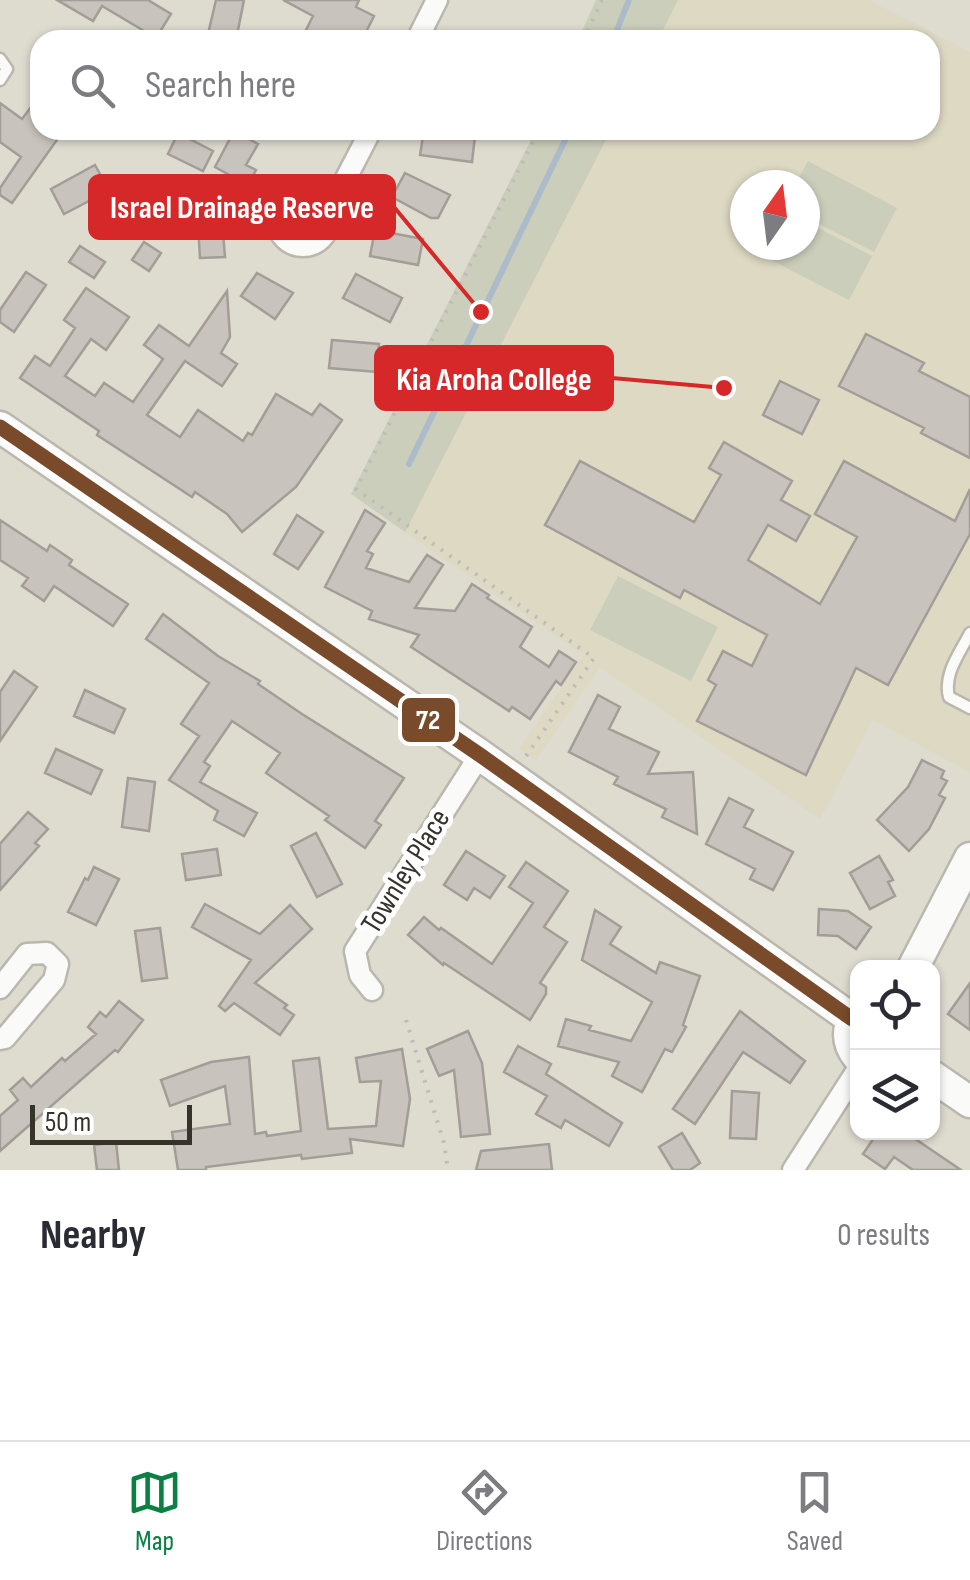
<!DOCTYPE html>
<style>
body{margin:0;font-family:"Sofia Sans Condensed",sans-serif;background:#f7f7f7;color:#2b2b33}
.controls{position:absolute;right:30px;bottom:30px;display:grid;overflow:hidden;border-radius:20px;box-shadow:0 2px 8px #0004}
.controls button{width:90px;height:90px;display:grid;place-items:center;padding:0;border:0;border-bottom:2px solid #e1e1e2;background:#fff;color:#2b2b33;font:50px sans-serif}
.compass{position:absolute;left:730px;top:170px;width:90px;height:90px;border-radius:50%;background:#fff;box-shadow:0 2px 8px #0004;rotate:14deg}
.scale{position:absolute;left:30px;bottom:25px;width:162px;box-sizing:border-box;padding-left:10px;border:5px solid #35332a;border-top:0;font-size:28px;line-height:35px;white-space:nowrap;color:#35332a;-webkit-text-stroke:8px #fff;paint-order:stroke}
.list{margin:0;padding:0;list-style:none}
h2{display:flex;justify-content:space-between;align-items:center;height:130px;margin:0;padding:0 40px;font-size:42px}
h2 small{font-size:32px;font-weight:400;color:#7c7c81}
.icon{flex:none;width:55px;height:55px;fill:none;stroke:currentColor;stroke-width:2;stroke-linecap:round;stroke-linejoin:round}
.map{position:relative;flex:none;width:970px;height:1170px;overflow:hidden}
.search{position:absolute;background:#fff;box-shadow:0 2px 8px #0004;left:30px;right:30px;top:30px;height:110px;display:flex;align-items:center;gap:25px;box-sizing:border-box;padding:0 35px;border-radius:30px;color:#7c7c81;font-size:38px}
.sheet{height:270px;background:#fff}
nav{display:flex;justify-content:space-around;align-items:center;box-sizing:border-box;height:140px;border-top:2px solid #e1e1e2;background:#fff;font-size:28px;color:#7c7c81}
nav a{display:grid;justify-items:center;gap:5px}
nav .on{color:#0b8043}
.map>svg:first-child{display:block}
.built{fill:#ded9c3;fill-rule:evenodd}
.green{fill:#caceba}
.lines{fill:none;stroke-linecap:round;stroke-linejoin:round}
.stream{stroke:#acbbca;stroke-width:6}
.building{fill:#c9c3bd;stroke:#a39d97;stroke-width:2.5}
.lane-casing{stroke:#bab7ae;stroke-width:15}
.street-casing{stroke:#bab7ae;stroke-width:25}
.secondary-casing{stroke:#bab7ae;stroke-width:35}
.path{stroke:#bebcb8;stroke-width:4;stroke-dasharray:2.5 8;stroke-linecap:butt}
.lane{stroke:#fafaf8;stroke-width:10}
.street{stroke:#fafaf8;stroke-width:20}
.secondary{stroke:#fafaf8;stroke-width:30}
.bus-1-casing{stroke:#fff;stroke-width:22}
.bus-1{stroke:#7a4b2a;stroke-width:15}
.labels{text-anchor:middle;stroke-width:10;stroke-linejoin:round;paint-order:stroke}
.street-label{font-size:30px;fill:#35332a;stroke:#fff}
.leader{fill:none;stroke:#d62828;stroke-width:4}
.callout-dot{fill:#d62828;stroke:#fff;stroke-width:4}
.callout{fill:#d62828;stroke:#d62828;stroke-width:4}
.callout-label{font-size:32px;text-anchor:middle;font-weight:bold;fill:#fff}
.line-badge{stroke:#fff;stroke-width:4}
.badge-label{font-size:28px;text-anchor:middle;font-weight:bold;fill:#fff}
</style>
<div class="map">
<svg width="970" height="1170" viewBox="0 0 970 1170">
<rect width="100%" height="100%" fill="#dedbcf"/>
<path class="built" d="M678,0H868L970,52V772L872,720L820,819L600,667L536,760L519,749L584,655L405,532L611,130H930V40H658ZM745,185H805V245H745Z"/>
<path class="green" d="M596,0H678L658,40H578Z
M536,130H611L405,532L351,494Z
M808,161L897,208L874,252L805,217V185H795Z
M805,221L872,256L849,300L759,254L764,245H805Z
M618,576L718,627L691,681L590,630Z"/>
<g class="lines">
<path class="stream" d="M613,40L629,0
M409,464L570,130"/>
</g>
<path class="building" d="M57,0H148L171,14L156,38L102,6L93,21Z
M216,0H244L236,40L208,34Z
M283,0H359L356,7L374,16L362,40H301L313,16Z
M40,95V130H64L12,203L0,195V188L21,157L0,142V103L22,119Z
M424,130L475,136L472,162L420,155Z
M234,131L258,144L246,165L256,170L248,185L215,167Z
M178,133L213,151L203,171L168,154Z
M95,165L106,185V192L64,214L51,189Z
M405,173L450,195L438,218H431L392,197Z
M221,207L225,257L200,258L197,209Z
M375,230L423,239L418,265L370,256Z
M144,242L161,253L149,271L132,260Z
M80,246L105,262L94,278L69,262Z
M26,272L46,285L14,332L0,322V310Z
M257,273L293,293L275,319L241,296Z
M356,274L402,298L390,322L343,298Z
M86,288L129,317L106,350L91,339L65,376L95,396L104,383L133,402L163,359L144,345L159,325L189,346L227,291L230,337L221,353L237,364L222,386L185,361L147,415L180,437L198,410L243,441L248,433L252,435L276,394L312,415L320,404L342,420L296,487L242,532L227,514L195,492L192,497L120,450L97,435L99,431L20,378L35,356L50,366L75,328L64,320Z
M866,334L924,363L919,371L970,397V458L921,433L924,428L839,386Z
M332,340L379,344L377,372L329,368Z
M780,381L819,400L802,434L763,415Z
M724,442L792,481L781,500L810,516L796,541L768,525L748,560L820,604L857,537L815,514L844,461L955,521L970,489V534L888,685L856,668L806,775L697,721L716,685L708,680L723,651L752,666L767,635L684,590L680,598L545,525L580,461L694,522L721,475L709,468Z
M365,510L385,523L367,551L373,554L366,568L409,582L427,555L443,565L415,608L455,611L472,584L489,595L487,598L532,627L520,647L549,667L559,651L576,662L561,685L556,681L530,719L512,707L509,711L411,647L419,635L369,619L372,611L325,587Z
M297,515L323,532L298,569L274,554Z
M0,520L47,551L50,545L72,560L69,565L128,604L113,626L54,586L44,601L22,586L28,578L0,560Z
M163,614L218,656L260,681L258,684L302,714L404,778L375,821L381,825L365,848L325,820L329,816L266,773L280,753L232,721L204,762L210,766L200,782L257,813L244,836L214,820L218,811L169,780L199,736L181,724L209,683L146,639Z
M14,671L37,687L0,741V692Z
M85,690L125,709L114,733L74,716Z
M598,695L620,707L609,729L659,752L648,774L693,772L697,834L662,817L666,809L614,784L618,777L569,752Z
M56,749L102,770L91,794L45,773Z
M922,760L944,771L941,778L947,781L939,795L945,798L929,829L909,851L877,820L908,787Z
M128,778L155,782L149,831L122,827Z
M729,798L753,810L744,827L793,852L773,890L750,879L755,869L706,844Z
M28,812L48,829L35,843L39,846L0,890V844Z
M316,833L342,884L317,897L291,846Z
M217,849L221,875L186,880L182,854Z
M466,851L505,876L490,898L474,888L467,900L444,885Z
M879,856L893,880L888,882L895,896L870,909L850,873Z
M526,862L568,891L544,927L567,942L540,983L546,987V994L530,1020L444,963L443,965L408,935L424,917L439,930L441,928L492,964L533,903L509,887Z
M94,867L119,879L96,925L68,912L85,878L88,880Z
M205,904L260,934L290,905L312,929L255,983L287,1005L284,1008L294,1015L280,1035L234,1003L225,1011L219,1006L251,960L192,927Z
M819,909L848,911L871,927L856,949L838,936L818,935Z
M595,910L621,927L610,944L656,973L660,962L700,976L683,1025L686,1027L672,1052L665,1049L642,1092L612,1076L619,1062L558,1046L566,1019L591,1026L589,1030L631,1041L652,1002L582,960Z
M160,928L167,978L142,981L135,931Z
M970,983V1030L948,1014Z
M119,1001L143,1020L118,1052L115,1050L0,1151V1116L18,1100L10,1090L23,1078L31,1087L62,1058L65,1061L96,1034L88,1027L100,1012L106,1017Z
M740,1011L805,1061L790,1083L743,1052L695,1124L673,1109Z
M468,1031L482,1063L490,1134L461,1137L454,1070L439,1076L427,1049Z
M518,1046L551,1064L546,1074L622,1123L609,1146L565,1120L561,1128L536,1114L547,1096L504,1072Z
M402,1049L410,1099L403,1146L350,1139L352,1153L302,1159L301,1155L206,1167V1170H178L172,1132L230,1124L225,1086L170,1106L161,1080L211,1062L249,1057L255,1134L266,1132L267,1136L301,1131L293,1061L319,1058L328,1129L376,1126L381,1081L360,1082L356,1058Z
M732,1091L759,1093L756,1139L730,1138Z
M878,1132H905L961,1170H913L894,1157L885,1169L863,1154Z
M682,1133L700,1163L690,1170H673L659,1147Z
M116,1142L119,1170H97L94,1145Z
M549,1144L552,1170H476L481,1151Z"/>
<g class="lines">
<defs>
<path id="lane" d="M0,59L7,69L0,80
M970,633C960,653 943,674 949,697L970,708"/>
<path id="street" d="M417,40L437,0
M277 220a26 26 0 1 1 52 0a26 26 0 1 1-52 0Z
M322,201L341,188L371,130
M0,988L27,954L47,953L58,964L54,980L5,1038L0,1039
M372,990L360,975L355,951L480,755
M793,1170L858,1069"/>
<path id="secondary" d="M0,427L480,755L852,1019
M913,968L970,858
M858,1011C846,1027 846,1042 858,1057
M932,1076L970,1102"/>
</defs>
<use href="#lane" class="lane-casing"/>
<use href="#street" class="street-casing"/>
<use href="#secondary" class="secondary-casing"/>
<path class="path" d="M583,40L602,0
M526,756L594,658L356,489L539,130
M406,1020L444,1143L448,1170"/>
<use href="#lane" class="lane"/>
<use href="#street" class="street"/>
<use href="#secondary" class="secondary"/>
<defs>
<path id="bus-1" d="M0,427L480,755L852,1019"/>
</defs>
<use href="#bus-1" class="bus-1-casing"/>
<use href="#bus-1" class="bus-1"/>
</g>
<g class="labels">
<g class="street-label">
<text transform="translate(405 871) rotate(-58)" y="10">Townley Place</text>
</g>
</g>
<path class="leader" d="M481 312L394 207M724 388L612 378"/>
<g class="callout-dot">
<circle cx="481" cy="312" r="10"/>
<circle cx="724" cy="388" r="10"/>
</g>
<g class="callout">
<rect x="90" y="176" width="304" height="62" rx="10"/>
<rect x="376" y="347" width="236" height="62" rx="10"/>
</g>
<g class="callout-label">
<text x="242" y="218">Israel Drainage Reserve</text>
<text x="494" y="390">Kia Aroha College</text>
</g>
<rect class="line-badge" x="400" y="696" width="57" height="48" rx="10" fill="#7a4b2a"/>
<g class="badge-label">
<text x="428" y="729">72</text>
</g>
</svg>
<div class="controls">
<button><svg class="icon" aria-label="locate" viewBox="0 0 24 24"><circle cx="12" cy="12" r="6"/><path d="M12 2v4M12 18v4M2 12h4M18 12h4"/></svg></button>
<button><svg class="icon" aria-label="layers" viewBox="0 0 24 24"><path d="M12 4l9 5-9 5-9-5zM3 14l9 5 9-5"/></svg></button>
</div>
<svg class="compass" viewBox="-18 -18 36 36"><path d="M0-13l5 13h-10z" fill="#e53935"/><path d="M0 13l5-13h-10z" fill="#7c7c81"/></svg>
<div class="scale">50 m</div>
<div class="search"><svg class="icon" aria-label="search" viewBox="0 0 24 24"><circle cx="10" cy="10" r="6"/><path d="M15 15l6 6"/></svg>Search here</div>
</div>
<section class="sheet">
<h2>Nearby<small>0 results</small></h2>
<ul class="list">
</ul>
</section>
<nav>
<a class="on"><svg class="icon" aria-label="map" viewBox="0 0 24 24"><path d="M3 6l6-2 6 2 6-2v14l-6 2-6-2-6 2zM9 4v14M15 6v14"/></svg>Map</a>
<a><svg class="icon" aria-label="directions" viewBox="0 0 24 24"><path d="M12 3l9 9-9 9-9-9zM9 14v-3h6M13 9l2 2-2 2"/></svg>Directions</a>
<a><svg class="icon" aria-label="saved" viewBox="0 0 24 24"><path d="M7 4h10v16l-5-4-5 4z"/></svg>Saved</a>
</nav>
